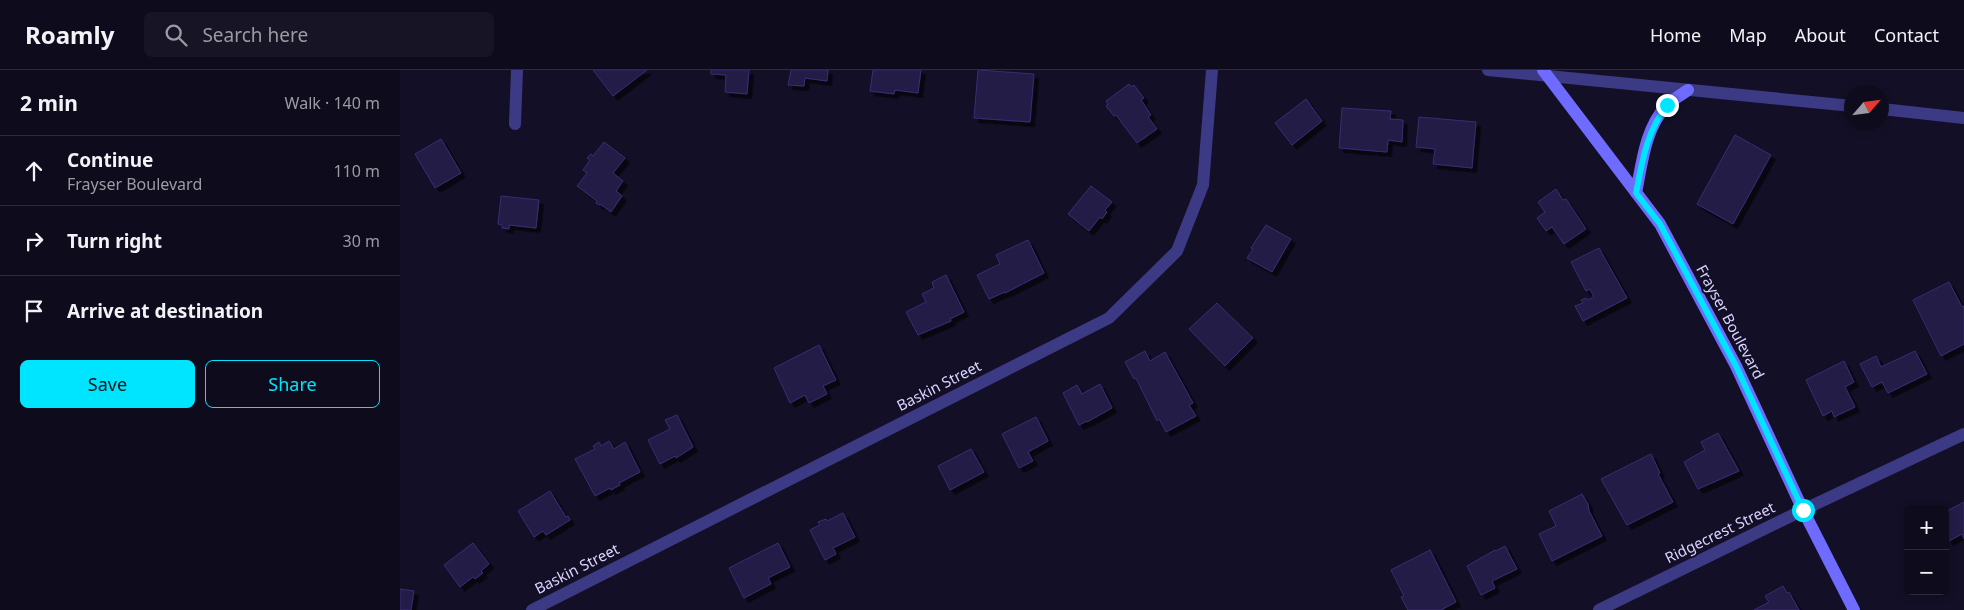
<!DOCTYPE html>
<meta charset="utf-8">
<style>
body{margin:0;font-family:"Noto Sans",sans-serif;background:#171425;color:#f1f3f6}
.controls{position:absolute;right:15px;bottom:15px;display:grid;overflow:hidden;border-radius:8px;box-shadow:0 2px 8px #0003}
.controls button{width:45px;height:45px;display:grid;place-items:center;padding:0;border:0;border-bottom:1px solid #2e2b3b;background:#0e0b1c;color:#f1f3f6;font:25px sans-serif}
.compass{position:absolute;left:1444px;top:15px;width:45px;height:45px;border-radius:50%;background:#0e0b1c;box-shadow:0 2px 8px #0003;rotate:62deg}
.stop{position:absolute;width:15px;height:15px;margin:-11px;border:4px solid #00e5ff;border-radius:50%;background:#fff}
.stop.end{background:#00e5ff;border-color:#fff;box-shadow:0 1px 5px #0008}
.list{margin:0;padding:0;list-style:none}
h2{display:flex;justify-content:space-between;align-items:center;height:65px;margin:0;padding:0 20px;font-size:21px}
h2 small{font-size:16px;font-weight:400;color:#9b9ba3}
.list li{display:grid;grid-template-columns:32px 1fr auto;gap:15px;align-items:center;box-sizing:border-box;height:70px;padding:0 20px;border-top:1px solid #2e2b3b}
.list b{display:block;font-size:19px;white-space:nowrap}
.list p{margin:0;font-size:16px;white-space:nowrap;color:#9b9ba3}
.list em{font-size:16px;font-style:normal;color:#9b9ba3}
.actions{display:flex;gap:10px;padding:15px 20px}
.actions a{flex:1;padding:11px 0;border:1px solid #00e5ff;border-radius:8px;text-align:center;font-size:18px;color:#00e5ff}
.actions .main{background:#00e5ff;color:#111}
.icon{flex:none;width:28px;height:28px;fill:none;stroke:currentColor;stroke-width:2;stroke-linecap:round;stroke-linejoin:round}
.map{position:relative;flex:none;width:1564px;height:540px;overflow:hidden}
header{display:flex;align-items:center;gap:30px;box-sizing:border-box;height:70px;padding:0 25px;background:#0e0b1c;border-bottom:1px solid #2e2b3b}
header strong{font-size:24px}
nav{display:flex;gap:28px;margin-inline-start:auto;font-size:18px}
.search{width:350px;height:45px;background:#171425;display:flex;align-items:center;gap:12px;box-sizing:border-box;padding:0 18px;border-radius:8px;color:#9b9ba3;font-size:19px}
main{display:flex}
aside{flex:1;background:#0e0b1c}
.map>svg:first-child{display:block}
.building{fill:#241b47;stroke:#3b2d73;filter:url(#shadow)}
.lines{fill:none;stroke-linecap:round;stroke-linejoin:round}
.street{stroke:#3d3a85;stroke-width:12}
.secondary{stroke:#6f6bff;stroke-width:12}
.route{stroke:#00e5ff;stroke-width:6}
.labels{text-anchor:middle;stroke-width:4;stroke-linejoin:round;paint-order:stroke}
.street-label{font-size:15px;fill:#d9d4ff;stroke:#130f26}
</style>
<header>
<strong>Roamly</strong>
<div class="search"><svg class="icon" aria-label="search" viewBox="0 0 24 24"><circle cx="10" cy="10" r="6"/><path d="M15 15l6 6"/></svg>Search here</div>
<nav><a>Home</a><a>Map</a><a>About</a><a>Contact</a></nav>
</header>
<main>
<aside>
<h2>2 min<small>Walk · 140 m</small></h2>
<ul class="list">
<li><svg class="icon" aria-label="ahead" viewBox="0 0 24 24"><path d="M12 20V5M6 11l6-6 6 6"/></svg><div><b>Continue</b><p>Frayser Boulevard</p></div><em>110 m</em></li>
<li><svg class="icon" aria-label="right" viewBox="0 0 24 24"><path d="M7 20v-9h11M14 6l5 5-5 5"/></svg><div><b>Turn right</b></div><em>30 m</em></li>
<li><svg class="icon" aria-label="arrive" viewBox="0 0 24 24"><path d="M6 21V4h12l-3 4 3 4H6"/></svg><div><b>Arrive at destination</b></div></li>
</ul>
<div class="actions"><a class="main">Save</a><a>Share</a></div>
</aside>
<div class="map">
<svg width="1564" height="540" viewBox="0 0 1564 540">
<defs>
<filter id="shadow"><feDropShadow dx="4.5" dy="4.5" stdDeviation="0" flood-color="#0009"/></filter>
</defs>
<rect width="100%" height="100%" fill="#130f26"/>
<path class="building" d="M193,0H247L213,26Z
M311,0H349L347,24L325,22L326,5L311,4Z
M391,0H428L427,11L405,8L404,16L388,15Z
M473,0H521L518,23L495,20L494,24L470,21Z
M578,0L634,4L630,52L574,48Z
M729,14L731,17L734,15L744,28L741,30L751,45L748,47L757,59L737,73L716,45L714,46L706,36L708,34L706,31Z
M906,29L922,51L892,75L875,53Z
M942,38L991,41L990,49L1003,50L1002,72L988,70L987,82L939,78Z
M1019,47L1076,52L1072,98L1033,94L1035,79L1016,77Z
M1335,65L1371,85L1333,154L1297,134Z
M41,69L61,103L35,118L15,84Z
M204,72L225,88L213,103L223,111L216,121L222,126L211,142L200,134L199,135L196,133L197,131L177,116L187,103L183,100L190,90L187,88L191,84L193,86Z
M691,116L712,132L705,140L707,142L702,149L700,147L689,161L668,144Z
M1156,119L1163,130L1166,129L1186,159L1164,174L1152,157L1146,161L1137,148L1145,142L1138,132Z
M101,126L139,130L136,158L109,155V159L102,158V155L98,154Z
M866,155L891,169L872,202L847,188L853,179L851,178Z
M628,170L644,203L605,223V222L589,229L577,205L600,194L596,185Z
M1199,178L1227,228L1183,251L1175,236L1183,233L1181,230L1186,228L1188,230L1194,227L1190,219L1186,221L1171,192Z
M546,205L564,242L550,249L551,251L518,265L506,242L526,232L522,224L534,218L532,212Z
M1549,212L1562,237L1564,236V274L1541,286L1513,230Z
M817,233L853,268L825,296L789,259Z
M419,275L436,310L423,316L427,324L409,333L405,325L390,333L374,298Z
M745,281L750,291L765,282L793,333L789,335L796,346L766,362L759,349L757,351L736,308L734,309L725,292Z
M1515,281L1527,304L1488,323L1482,312L1472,317L1460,294L1476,286L1481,297Z
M1444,291L1454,312L1445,317L1455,337L1434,347L1432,341L1423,346L1406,310Z
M700,314L712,338L687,352V351L679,355L663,323L677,315L682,324Z
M277,345L293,377L276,388L275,386L260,394L248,370L270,359L265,350Z
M636,347L648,371L628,382L633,391L619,398L602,364Z
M1318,363L1339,401L1298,419L1284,392L1305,380L1301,372Z
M209,371L214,379L225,372L240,402L219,413L220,415L211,420L210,418L195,426L175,389L195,379L193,376L199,372L201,376Z
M571,379L584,402L550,420L538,396Z
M1251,384L1260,403L1258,404L1273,432L1227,455L1201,409Z
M150,421L166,447L168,446L170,450L146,465L143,461L134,467L118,441Z
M1182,424L1188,434L1189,441L1202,466L1152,491L1139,464L1156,456L1149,441Z
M1564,432V469L1562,464L1549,471L1545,465V442Z
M443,443L455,467L433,478L436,484L425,490L410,460L420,455L418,452L426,449L427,451Z
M73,473L89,494L81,501L83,503L75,509L73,507L60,517L44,495Z
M378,473L390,497L368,508L371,514L344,528L329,498Z
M1105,476L1117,499L1092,511L1095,518L1081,525L1067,496L1095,480L1096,481Z
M1030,480L1056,532L1041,540H1008L1001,527L1004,526L991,500Z
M1383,516L1387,523L1389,522L1399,540H1354L1369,532L1365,526Z
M0,519L14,521L11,540H0Z"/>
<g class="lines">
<path class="street" d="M1088,0L1452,36
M1482,39L1564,48
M115,54L117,0
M132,540L709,248L777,181L803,115L812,0
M1199,540L1403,440L1564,364"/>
<path class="secondary" d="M1143,0L1260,154L1336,296L1403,440L1454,540
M1236,123C1242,93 1245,59 1266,36C1272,30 1281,25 1288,20"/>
</g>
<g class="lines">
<path class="route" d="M1267,35C1246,64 1243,88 1236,123L1260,154L1336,296L1403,440"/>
</g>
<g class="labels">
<g class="street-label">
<text transform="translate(1330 252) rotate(62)" y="5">Frayser Boulevard</text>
<text transform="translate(539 316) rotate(-27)" y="5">Baskin Street</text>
<text transform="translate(1320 463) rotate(-26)" y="5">Ridgecrest Street</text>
<text transform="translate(177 499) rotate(-27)" y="5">Baskin Street</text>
</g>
</g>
</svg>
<div class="controls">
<button>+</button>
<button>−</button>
</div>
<svg class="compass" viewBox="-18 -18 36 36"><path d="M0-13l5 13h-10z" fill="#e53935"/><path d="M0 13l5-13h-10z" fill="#9b9ba3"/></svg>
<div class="stop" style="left:1403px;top:440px"></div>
<div class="stop end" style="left:1267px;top:35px"></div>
</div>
</main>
